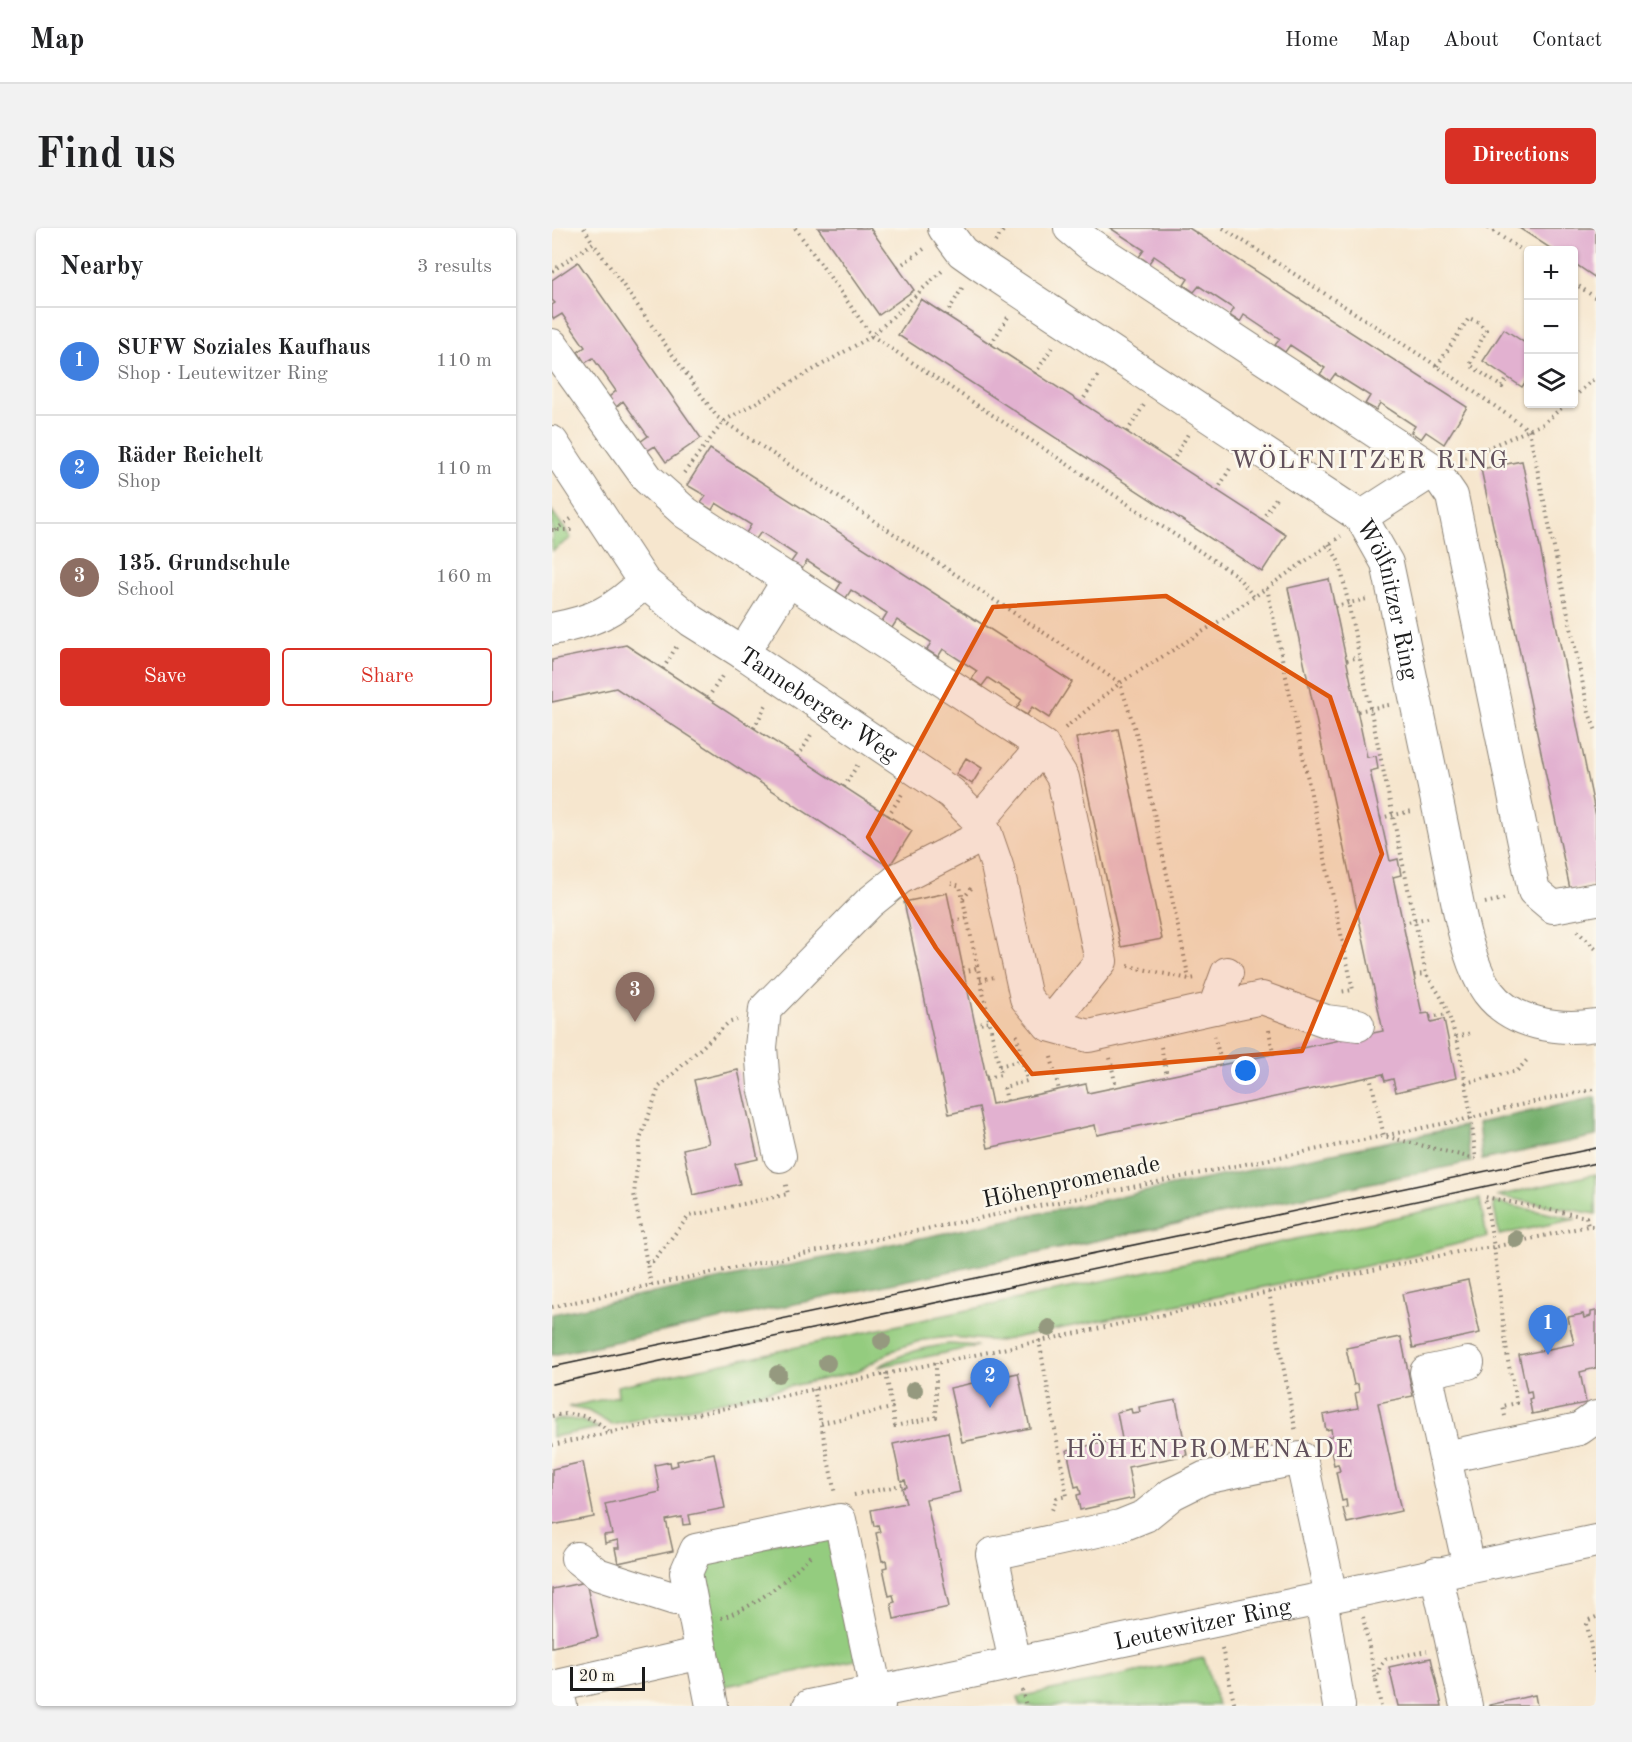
<!DOCTYPE html>
<meta charset="utf-8">
<style>
body{margin:0;font-family:"Old Standard TT",serif;background:#f2f2f2;color:#202124}
.controls{position:absolute;right:18px;top:18px;display:grid;overflow:hidden;border-radius:6px;box-shadow:0 2px 4px #0004}
.controls button{width:54px;height:54px;display:grid;place-items:center;padding:0;border:0;border-bottom:2px solid #e0e0e0;background:#fff;color:#202124;font:30px sans-serif}
.scale{position:absolute;left:18px;bottom:15px;width:75px;box-sizing:border-box;padding-left:6px;border:3px solid #1c1c1c;border-top:0;font-size:16px;line-height:21px;white-space:nowrap;color:#1c1c1c;-webkit-text-stroke:4px #fbf7ec;paint-order:stroke}
.you{position:absolute;left:694px;top:843px;width:21px;height:21px;margin:-15px;border:4px solid #fff;border-radius:50%;background:#1a73e8;box-shadow:0 0 0 9px #1a73e833}
.badge{display:grid;place-items:center;width:39px;height:39px;border-radius:50%;background:#d93025;color:#fff;font-size:20px;font-weight:700}
.pin{position:absolute;translate:-50% -50px;filter:drop-shadow(0 2px 3px #0008)}
.pin::after{content:'';position:absolute;top:32px;width:21px;height:18px;background:inherit;clip-path:polygon(0 0,100% 0,50% 100%)}
.list{margin:0;padding:0;list-style:none}
h2{display:flex;justify-content:space-between;align-items:center;height:78px;margin:0;padding:0 24px;font-size:26px}
h2 small{font-size:20px;font-weight:400;color:#757577}
.list li{display:grid;grid-template-columns:39px 1fr auto;gap:18px;align-items:center;box-sizing:border-box;height:108px;padding:0 24px;border-top:2px solid #e0e0e0}
.list b{display:block;font-size:22px;white-space:nowrap}
.list p{margin:0;font-size:20px;white-space:nowrap;color:#757577}
.list em{font-size:20px;font-style:normal;color:#757577}
.actions{display:flex;gap:12px;padding:18px 24px}
.actions a{flex:1;padding:14px 0;border:2px solid #d93025;border-radius:6px;text-align:center;font-size:21px;color:#d93025}
.actions .main{background:#d93025;color:#fff}
.icon{flex:none;width:33px;height:33px;fill:none;stroke:currentColor;stroke-width:2;stroke-linecap:round;stroke-linejoin:round}
.map{position:relative;flex:none;width:1044px;height:1478px;overflow:hidden;border-radius:6px}
header{display:flex;align-items:center;gap:36px;box-sizing:border-box;height:84px;padding:0 30px;background:#fff;border-bottom:2px solid #e0e0e0}
header strong{font-size:28px}
nav{display:flex;gap:33px;margin-inline-start:auto;font-size:21px}
.intro{display:flex;align-items:center;justify-content:space-between;box-sizing:border-box;height:144px;padding:0 36px}
h1{margin:0;font-size:42px}
.button{padding:15px 27px;border-radius:6px;background:#d93025;color:#fff;font-size:21px;font-weight:700}
main{display:flex;gap:36px;padding:0 36px}
aside{flex:1;background:#fff;border-radius:6px;box-shadow:0 2px 4px #0004}
.map>svg:first-child{display:block}
.green{fill:#94cc7f;stroke:#58744e;stroke-width:1.5}
.forest{fill:#77b06e;stroke:#4a6645;stroke-width:1.5}
.building{fill:#e2b1d0}
.lines{fill:none;stroke-linecap:round;stroke-linejoin:round}
.minor-casing{stroke:#898175;stroke-width:34}
.path{stroke:#898175;stroke-width:4;stroke-dasharray:1.5 4.5;stroke-linecap:butt}
.minor{stroke:#fff;stroke-width:32}
.tram{stroke:#1c1c1c;stroke-width:1.5}
.tree{fill:#95997f}
.marked{fill:#de560d;fill-opacity:0.2;stroke:#de560d;stroke-width:4.5;stroke-linejoin:round}
.labels{text-anchor:middle;stroke-width:5;stroke-linejoin:round;paint-order:stroke}
.street-label{font-size:24px;fill:#1c1c1c;stroke:#fbf7ec}
.neighbourhood-label{font-size:26px;letter-spacing:1.5px;fill:#61505b;stroke:#fbf7ec}
</style>
<header>
<strong>Map</strong>
<nav><a>Home</a><a>Map</a><a>About</a><a>Contact</a></nav>
</header>
<div class="intro"><h1>Find us</h1><a class="button">Directions</a></div>
<main>
<aside>
<h2>Nearby<small>3 results</small></h2>
<ul class="list">
<li><span class="badge" style="background:#3f7fe0">1</span><div><b>SUFW Soziales Kaufhaus</b><p>Shop · Leutewitzer Ring</p></div><em>110 m</em></li>
<li><span class="badge" style="background:#3f7fe0">2</span><div><b>Räder Reichelt</b><p>Shop</p></div><em>110 m</em></li>
<li><span class="badge" style="background:#8d6e63">3</span><div><b>135. Grundschule</b><p>School</p></div><em>160 m</em></li>
</ul>
<div class="actions"><a class="main">Save</a><a>Share</a></div>
</aside>
<div class="map">
<svg width="1044" height="1478" viewBox="0 0 1044 1478">
<rect width="100%" height="100%" fill="#fbf7ec"/>
<filter id="ink" filterUnits="userSpaceOnUse"><feTurbulence type="fractalNoise" baseFrequency=".0167" numOctaves="2"/><feDisplacementMap in="SourceGraphic" scale="12" xChannelSelector="R" yChannelSelector="G"/><feConvolveMatrix kernelMatrix="1 2 1 2 8 2 1 2 1" color-interpolation-filters="sRGB"/></filter>
<filter id="wash" filterUnits="userSpaceOnUse"><feTurbulence type="fractalNoise" baseFrequency=".008" numOctaves="4" result="noise"/><feDisplacementMap in="SourceGraphic" scale="24" xChannelSelector="R" yChannelSelector="G"/><feGaussianBlur stdDeviation="1.35" result="paint"/><feColorMatrix in="noise" values="0 0 0 0 0 0 0 0 0 0 0 0 0 0 0 0 0 1.4 0 .05"/><feComposite in="paint" operator="in"/></filter>
<g filter="url(#wash)">
<rect width="100%" height="100%" fill="#f6e6ce"/>
<path class="green" d="M0,283L19,310L0,323Z
M1044,946V986L944,968Z
M928,971L935,1009L810,1039L447,1113L398,1109L371,1112L346,1120L304,1144L60,1197L36,1183L16,1179L66,1168L65,1158Z
M941,974L1024,991L947,1007Z
M397,1116L426,1118L326,1139C351,1125 369,1120 397,1116Z
M17,1191L30,1193L47,1200L0,1209V1192Z
M282,1300L309,1431L168,1459L146,1356L151,1334Z
M652,1430L666,1477L468,1478L466,1469Z"/>
<path class="forest" d="M1044,869V908L930,932L926,895Z
M912,898L919,934L0,1127V1086Z"/>
<g id="blocks">
<path class="building" d="M266,0H318L362,62L327,87Z
M558,0H637L915,179L892,216L874,204L869,211L859,204L863,198L828,175L824,182L817,178L813,176L818,168L783,146L778,153L771,148L768,146L773,140L738,117L733,124L723,117L728,111L692,87L688,94L680,89L678,87L682,81L647,58L642,64L632,57L636,51L602,28L597,35L591,31L587,29L592,22Z
M967,0H1044V50L1022,35V22H1001Z
M26,34L149,210L114,234L103,218L95,223L88,214L96,208L71,173L64,179L57,169L64,163L41,130L33,135L26,124L33,119L10,86L2,91L0,88V77L3,75L0,72V52Z
M369,71L734,307L710,344L346,107Z
M952,101L976,117V150L970,159L931,133Z
M158,221L520,454L497,490L480,479L475,487L464,481L470,472L436,450L430,458L420,451L425,443L391,421L386,429L375,422L379,414L345,392L340,400L330,393L335,385L299,362L294,370L284,363L289,355L255,333L250,341L239,334L244,327L209,304L204,311L194,305L199,297L164,275L160,282L149,275L154,268L135,257Z
M970,233L1044,588V656L1018,661L929,241Z
M777,351L815,529L824,528L826,541L818,543L838,633L846,631L849,647L841,649L870,786L877,785L879,794L892,791L904,850L844,864L841,851L833,853L831,846L545,907L543,897L436,920L427,879L397,886L352,674L395,665L440,876L534,856L536,865L831,803L736,360Z
M74,417L360,603L337,639L64,460L0,474V432Z
M566,501L610,711L569,719L524,510Z
M414,530L430,540L420,556L404,546Z
M186,842L206,931L183,936L188,956L141,967L131,921L157,915L142,852Z
M916,1052L928,1105L861,1120L850,1066Z
M1044,1083V1140L1028,1144L1034,1175L980,1186L977,1171L980,1170L979,1163L975,1164L967,1127L1022,1116L1016,1089L1031,1086L1032,1090L1039,1088V1084Z
M849,1109L861,1168L826,1175L849,1283L795,1295L791,1280L795,1279L794,1272L790,1273L784,1244L788,1243L786,1236L782,1237L776,1209L780,1208L779,1201L774,1202L771,1187L806,1180L803,1165L807,1164L806,1156L802,1157L794,1120Z
M466,1145L478,1200L410,1214L398,1160Z
M624,1172L635,1227L576,1239L582,1270L528,1282L525,1267L529,1266L527,1258L523,1259L515,1222L570,1211L565,1184L579,1181L580,1185L588,1184L587,1179Z
M396,1204L408,1264L374,1271L397,1379L342,1391L339,1375L343,1374L341,1367L337,1368L331,1340L335,1339L334,1332L330,1333L324,1305L328,1304L326,1297L322,1298L319,1282L354,1275L350,1260L355,1259L353,1252L349,1253L341,1216Z
M162,1225L173,1280L137,1287L139,1296L131,1297L130,1289L114,1292L121,1323L66,1335L63,1320H67L66,1312L53,1315L52,1307L60,1306L53,1276L108,1264L103,1237L118,1234L119,1239L126,1237L125,1233Z
M31,1234L42,1289L0,1297V1241Z
M34,1354L46,1409L0,1419V1361Z
M879,1430L890,1478H846L837,1439Z
M983,1467L985,1478H937V1477Z"/>
</g>
</g>
<g filter="url(#ink)">
<use href="#blocks" fill-opacity="0" stroke="#898175" stroke-width="1.5"/>
<g class="lines">
<defs>
<g id="minor">
<path id="s1" d="M392,0L410,24L427,36L809,289L835,335C855,429 874,522 894,616C903,658 912,730 936,764C960,796 1007,803 1044,797"/>
<path d="M518,0L536,15L882,242L900,268L982,663L1001,679L1044,671"/>
<path d="M0,117L96,251L134,285L491,518L511,550L549,733L497,797"/>
<path id="s2" d="M0,214L92,354L140,393L191,425L399,565L427,593L434,606L445,638L474,770L497,797L537,808L662,780L675,745"/>
<path d="M809,289L882,242"/>
<path d="M0,401C42,393 61,384 92,354"/>
<path d="M191,425L237,351"/>
<path d="M427,593L491,518"/>
<path d="M662,780L710,770L774,793L806,797"/>
<path d="M228,928L212,858L209,819L213,781L317,675L348,650L434,606"/>
<path d="M916,1135L874,1144L917,1339"/>
<path d="M894,1229L1027,1201L1044,1189"/>
<path d="M25,1330L45,1346L123,1371L138,1368"/>
<path d="M884,1345L914,1478"/>
<path d="M769,1370L787,1478"/>
<path d="M463,1435L440,1326L568,1298L593,1288L620,1266L652,1250L749,1230L779,1368"/>
<path d="M9,1478L5,1458L150,1425"/>
<path d="M160,1478L134,1345L144,1322L288,1292L327,1478"/>
<path id="s3" d="M257,1478L1044,1313"/>
</g>
</defs>
<use href="#minor" class="minor-casing"/>
<path class="path" d="M32,0L41,15
M243,0L320,108L684,347L702,369
M671,0L885,138L977,202L1037,485L1044,503
M936,0L976,26
M443,14L453,0
M346,39L372,21
M0,43L41,15L165,189L568,455L587,514L637,751
M1022,55L1044,70
M394,87L412,57
M439,116L456,89
M885,138L917,90L926,94L934,102L918,137L950,159L956,149
M483,146L501,118
M1022,169L1044,149
M529,175L546,147
M575,204L592,177
M907,232L991,196L1014,176
M620,234L636,206
M132,245L172,193L320,108L390,43
M665,263L680,237
M710,292L726,267
M0,302H24
M3,302L19,291
M777,316L788,336L874,746C879,754 886,763 891,773C911,818 918,881 924,931L832,908L818,848
M715,360L801,762L787,764
M783,378L815,371
M795,432L807,429
M111,441L126,416
M156,470L172,445
M806,483L837,477
M202,500L216,474
M513,500L568,455L666,394L789,308
M246,529L260,505
M292,559L306,536
M336,588L350,566
M828,590L860,583
M399,655L408,658L449,847L434,850
M411,671L421,658
M933,675L955,670
M401,693L415,690
M851,695L880,689
M1025,703L1044,721
M576,738L637,751L645,750
M411,744L426,740
M862,747L873,746
M428,752L443,749
M878,789L896,786
M423,797L438,794
M717,802L721,825
M662,808L670,836
M904,809L919,805
M609,819L615,848
M499,829L507,862
M558,830L564,859
M447,838L471,832
M913,855L965,843L975,832
M455,873L452,859L475,853L464,804
M94,1034L101,1033L137,988L236,966L233,953
M99,1057L82,966L88,912L107,859L176,795L185,792
M717,1064L744,1205
M0,1079L99,1057L919,890L963,878L1044,861
M487,1112L515,1268L505,1270L500,1282L501,1286
M334,1145L340,1180
M262,1161L283,1266
M0,1188C23,1183 41,1188 57,1204
M953,1188L951,1178L965,1175L956,1133L942,1019L933,969L1034,989L1036,998
M269,1195L340,1180L343,1198L384,1189V1134
M0,1217L910,1023L942,1019L1036,998H1044
M302,1267L354,1256
M811,1389L829,1478
M1044,1389L1037,1392L1035,1396L1044,1449
M169,1390C204,1379 233,1353 258,1328
M670,1420L683,1478
M824,1453L828,1438L834,1431L875,1423
M470,1462L474,1478"/>
<use href="#minor" class="minor"/>
<path class="tram" d="M0,1139L1044,920
M0,1156L1044,935"/>
</g>
<g class="tree">
<circle cx="964" cy="1011" r="9"/>
<circle cx="497" cy="1100" r="9"/>
<circle cx="330" cy="1113" r="9"/>
<circle cx="275" cy="1135" r="9"/>
<circle cx="226" cy="1146" r="9"/>
<circle cx="362" cy="1162" r="9"/>
</g>
</g>
<path class="marked" d="M614,368L778,469L830,626L750,823L480,846L384,720L316,609L441,379Z"/>
<g class="labels">
<g class="street-label">
<text dy="8" stroke="none"><textPath href="#s1" startOffset="597">Wölfnitzer Ring</textPath></text>
<text dy="8" stroke="none"><textPath href="#s2" startOffset="381">Tanneberger Weg</textPath></text>
<text transform="translate(519 953) rotate(-12)" y="8">Höhenpromenade</text>
<text dy="8" stroke="none"><textPath href="#s3" startOffset="402">Leutewitzer Ring</textPath></text>
</g>
<g class="neighbourhood-label">
<text x="818" y="240">WÖLFNITZER RING</text>
<text x="658" y="1229">HÖHENPROMENADE</text>
</g>
</g>
</svg>
<div class="controls">
<button>+</button>
<button>−</button>
<button><svg class="icon" aria-label="layers" viewBox="0 0 24 24"><path d="M12 4l9 5-9 5-9-5zM3 14l9 5 9-5"/></svg></button>
</div>
<div class="scale">20 m</div>
<div class="you"></div>
<div class="pin badge" style="left:996px;top:1127px;background:#3f7fe0">1</div>
<div class="pin badge" style="left:438px;top:1180px;background:#3f7fe0">2</div>
<div class="pin badge" style="left:83px;top:794px;background:#8d6e63">3</div>
</div>
</main>
